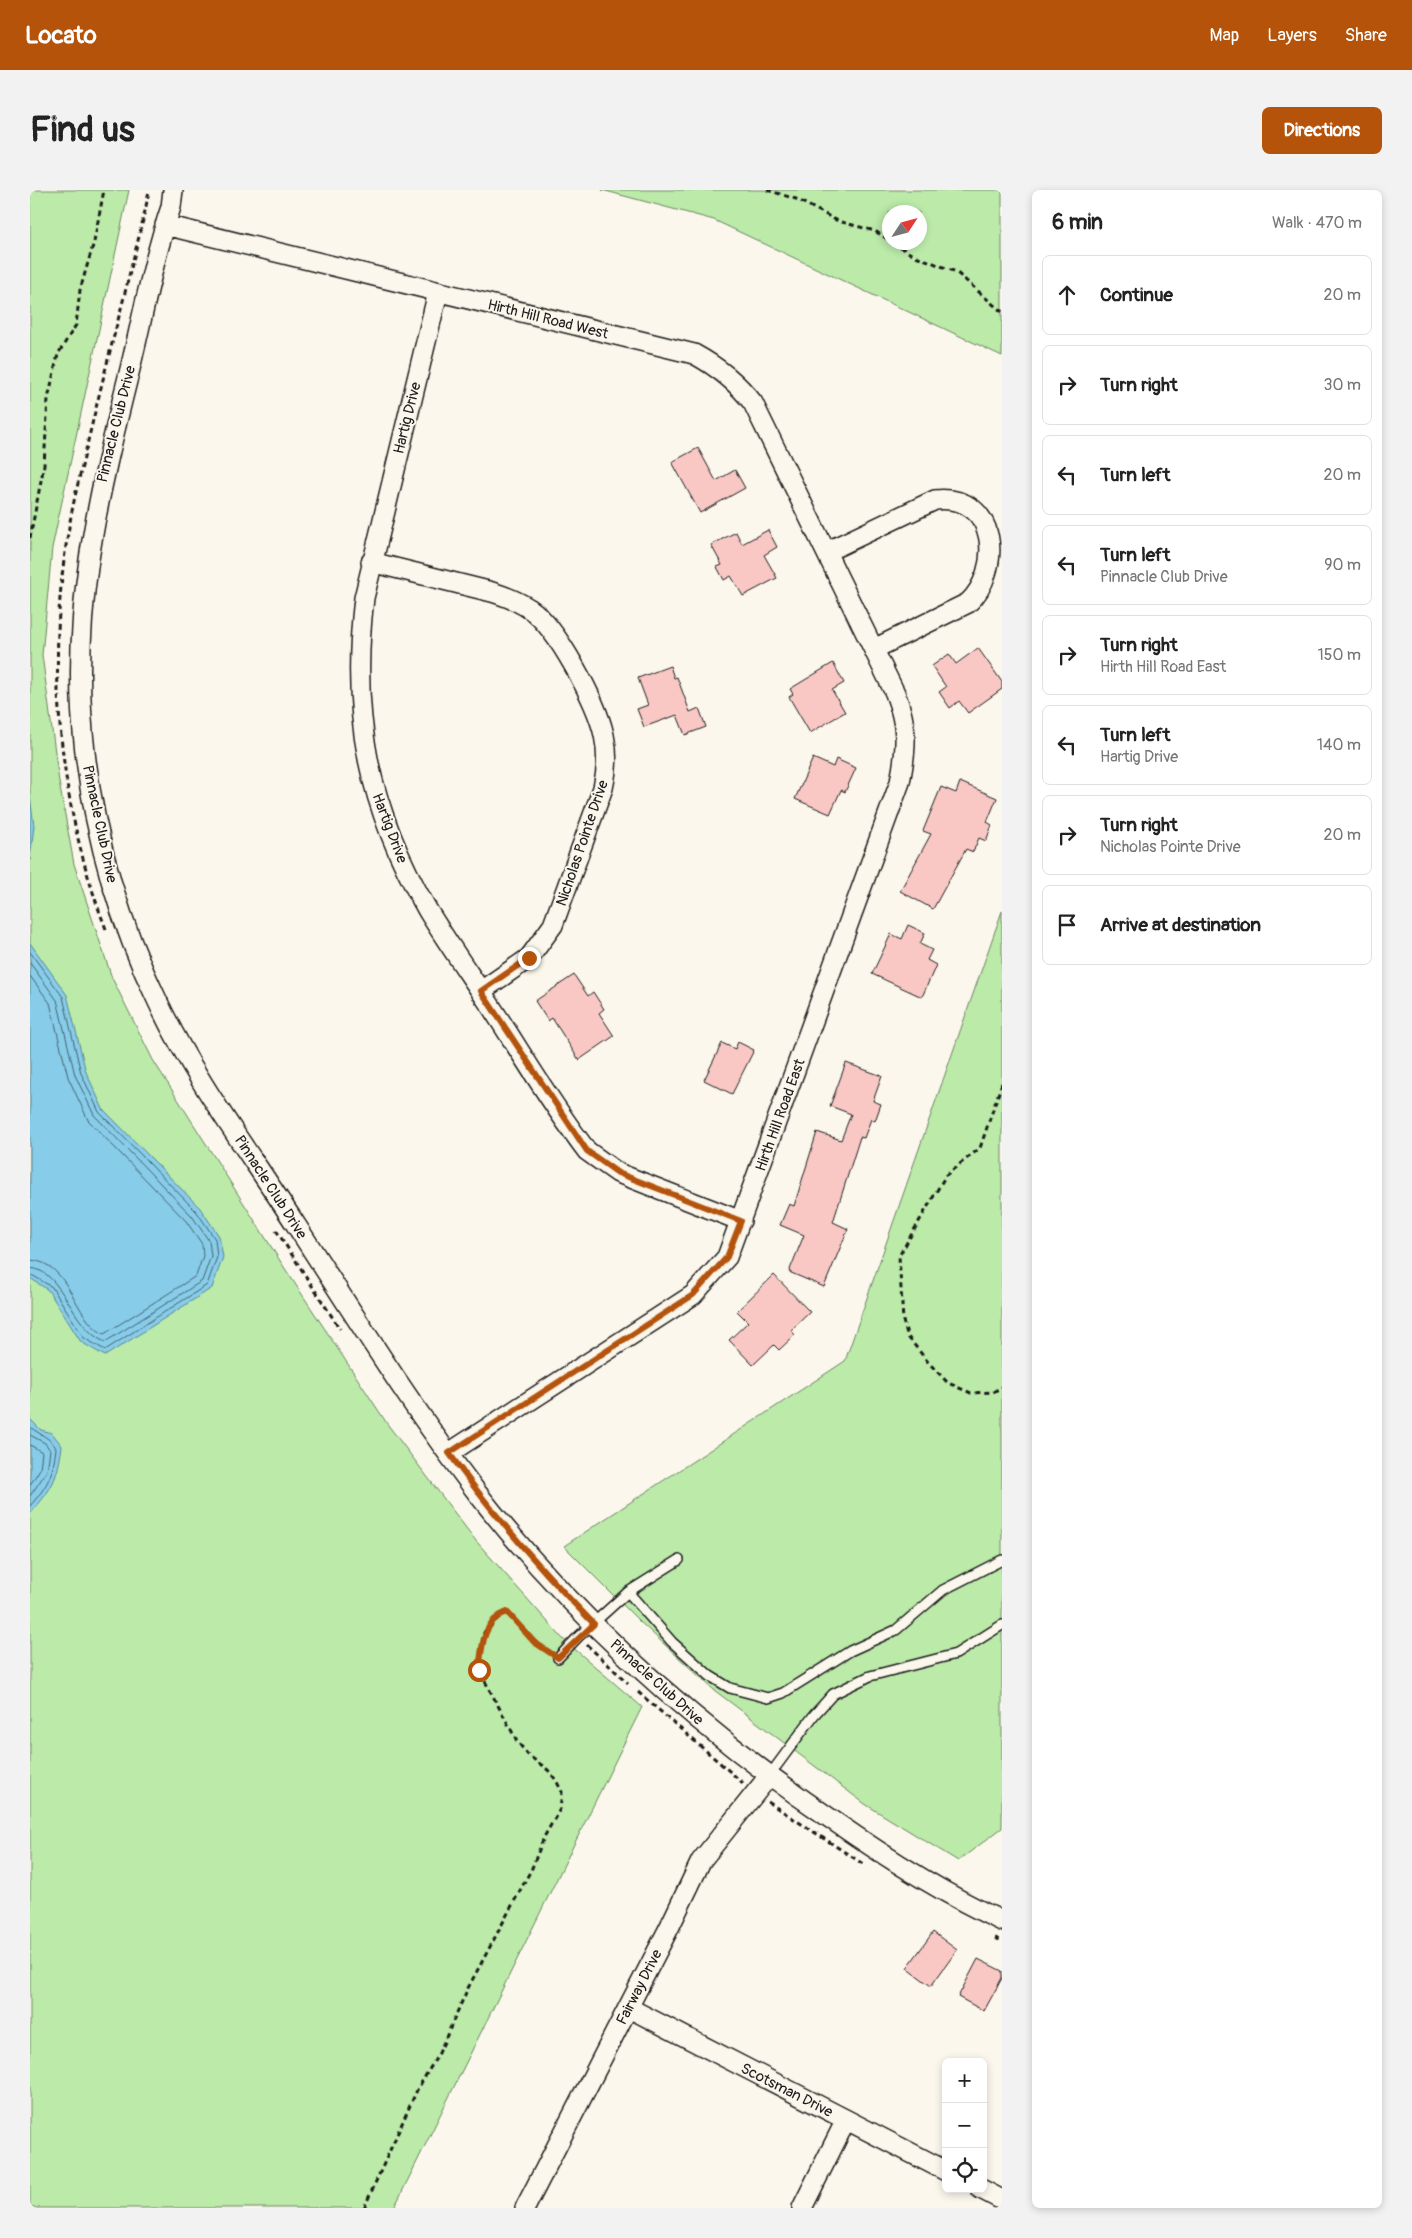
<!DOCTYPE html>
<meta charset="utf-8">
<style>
body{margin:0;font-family:Pangolin,sans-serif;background:#f2f2f2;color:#222}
.controls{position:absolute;right:15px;bottom:15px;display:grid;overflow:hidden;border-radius:8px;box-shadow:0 2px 8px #0003}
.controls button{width:45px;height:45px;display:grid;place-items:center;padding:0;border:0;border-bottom:1px solid #e0e0e0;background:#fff;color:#222;font:25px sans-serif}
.compass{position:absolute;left:852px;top:15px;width:45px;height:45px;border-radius:50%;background:#fff;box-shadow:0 2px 8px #0003;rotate:54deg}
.stop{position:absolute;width:15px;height:15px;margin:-11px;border:4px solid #b45309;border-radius:50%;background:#fff}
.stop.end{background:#b45309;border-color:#fff;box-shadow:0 1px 5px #0008}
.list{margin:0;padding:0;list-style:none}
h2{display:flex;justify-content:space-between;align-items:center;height:65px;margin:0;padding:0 20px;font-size:21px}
h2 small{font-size:16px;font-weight:400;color:#767676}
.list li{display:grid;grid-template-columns:32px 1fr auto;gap:15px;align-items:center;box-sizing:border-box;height:80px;margin:0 10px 10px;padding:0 10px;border:1px solid #e0e0e0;border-radius:8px}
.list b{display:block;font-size:19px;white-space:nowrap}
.list p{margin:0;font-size:16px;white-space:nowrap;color:#767676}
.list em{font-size:16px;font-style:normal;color:#767676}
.icon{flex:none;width:28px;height:28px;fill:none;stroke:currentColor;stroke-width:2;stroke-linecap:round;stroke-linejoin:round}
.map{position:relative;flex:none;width:972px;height:2018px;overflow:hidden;border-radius:8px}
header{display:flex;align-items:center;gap:30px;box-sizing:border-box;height:70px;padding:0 25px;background:#b45309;color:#fff}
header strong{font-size:24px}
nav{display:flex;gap:28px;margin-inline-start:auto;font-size:18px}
.intro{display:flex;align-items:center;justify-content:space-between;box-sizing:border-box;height:120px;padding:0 30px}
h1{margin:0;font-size:35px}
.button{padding:12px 22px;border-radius:8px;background:#b45309;color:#fff;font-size:18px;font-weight:700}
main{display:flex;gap:30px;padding:0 30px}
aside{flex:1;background:#fff;border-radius:8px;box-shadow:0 2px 8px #0003}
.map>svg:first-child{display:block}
.green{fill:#bbeaa9;stroke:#6c8362;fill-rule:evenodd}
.water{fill:#87cce9;stroke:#5c8697}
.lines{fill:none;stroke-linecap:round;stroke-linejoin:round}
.shore{stroke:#47626e;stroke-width:1}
.building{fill:#f9c8c5;stroke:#1c1c1c}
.service-casing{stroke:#1c1c1c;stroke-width:12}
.minor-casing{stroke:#1c1c1c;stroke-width:22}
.path{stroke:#1c1c1c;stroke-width:3;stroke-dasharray:5 4;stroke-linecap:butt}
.service{stroke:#fbf7ec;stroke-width:9}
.minor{stroke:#fbf7ec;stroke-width:19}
.route{stroke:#b45309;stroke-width:6}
.labels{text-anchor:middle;stroke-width:4;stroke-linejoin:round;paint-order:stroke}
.street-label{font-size:15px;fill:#1c1c1c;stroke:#fbf7ec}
</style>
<header>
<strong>Locato</strong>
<nav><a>Map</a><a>Layers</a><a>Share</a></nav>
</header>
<div class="intro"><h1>Find us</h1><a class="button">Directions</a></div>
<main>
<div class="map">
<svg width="972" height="2018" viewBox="0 0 972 2018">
<rect width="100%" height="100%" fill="#fbf7ec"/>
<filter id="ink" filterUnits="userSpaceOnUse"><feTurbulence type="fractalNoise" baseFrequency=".02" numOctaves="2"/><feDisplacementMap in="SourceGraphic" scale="10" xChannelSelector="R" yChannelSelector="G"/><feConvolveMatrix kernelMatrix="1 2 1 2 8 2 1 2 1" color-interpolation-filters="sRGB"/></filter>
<g filter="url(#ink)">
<path class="green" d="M0,0H99L22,358L12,465L29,592L44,674L82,788L123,870L254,1077L358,1235L446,1351L533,1449L612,1517L364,2018H0Z
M572,0H972V166L684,30ZM859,22H889V52H859Z
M972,721V1638L928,1671L835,1614L684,1500L609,1431L534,1356L815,1171Z"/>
<path class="water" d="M0,606L4,636L0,669Z
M0,753L37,805L56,882L73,919L170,1018L189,1046L193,1067L182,1098L75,1166L51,1152L18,1100L0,1088Z
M0,1229L11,1240L22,1243L32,1256C27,1291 23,1297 0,1324Z"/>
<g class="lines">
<path class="shore" d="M0,762L33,807L51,883L69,922L167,1022L185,1049L187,1067L177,1095L75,1160L54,1148L22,1097L0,1084
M0,773L27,810L45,885L64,925L162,1026L179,1051L181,1066L172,1091L75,1152C41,1138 33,1080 0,1078
M0,786L20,813L38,887L58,930L156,1031L172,1054L173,1066L166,1086L74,1144C43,1129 41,1072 0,1070
M0,1237C10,1245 20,1247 26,1258C23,1286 18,1295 0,1316
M0,1245L15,1253L20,1260L17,1281L0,1306
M0,1255L12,1262L10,1279L0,1295"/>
</g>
<path class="building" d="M668,258L686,291L705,280L715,298L670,323L642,272Z
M738,340L747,357L734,365L747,388L713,406L701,386L694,390L687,377L692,375L681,355L706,342L712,354Z
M948,458L972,492V499L938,523L929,511L920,518L909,502L916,497L902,476L919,464L926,474Z
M803,473L814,493L802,500L815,522L780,543L759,507L763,504L760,499Z
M640,476L644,488L647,487L660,522L669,518L676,537L655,545L647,525L614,537L607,519L618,515L608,488Z
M783,568L803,577L806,569L826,578L815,602L811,600L800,624L765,609Z
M930,592L967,608L957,632L962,635L956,651L949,648L943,662L936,659L903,719L870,701L901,644L893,641L911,597L926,603Z
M878,735L895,743L890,754L902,760L897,770L906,775L892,807L842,784L861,744L872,749Z
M544,785L558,806L563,802L574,819L569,823L584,846L549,870L522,828L518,831L505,811Z
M708,852L724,860L702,904L674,890L692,853L705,859Z
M816,873L852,886L843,911L851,914L845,931L841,929L834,948L830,947L803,1032L818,1039L794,1097L759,1082L774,1045L750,1035L759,1014L764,1016L787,942L811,950L821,924L800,916Z
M744,1085L780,1122L761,1140L765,1145L749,1160L744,1155L723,1175L699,1150L718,1132L707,1121Z
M903,1742L927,1760L901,1796L877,1778Z
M948,1769L972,1781V1788L954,1821L928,1807Z"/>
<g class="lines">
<defs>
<path id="service" d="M598,1402L642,1452L680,1486L700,1498L738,1508L753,1503L820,1461L866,1440L913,1400L972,1370
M528,1468L548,1447L598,1402L649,1370
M739,1586L784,1525L803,1504L840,1486L926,1464L972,1435"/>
<path id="minor" d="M143,0L141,17C123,70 113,125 100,179C67,311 39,425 55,562C65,648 90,734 128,812C165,891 219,962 266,1035C325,1126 382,1218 448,1304C547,1431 669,1539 801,1629C854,1666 913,1704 972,1731
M135,35L664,164C688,177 706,191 723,213L865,503C878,537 877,557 870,592L697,1067L663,1105L419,1263
M408,102L334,408C320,527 338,617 398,721C417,752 438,782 458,812C491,862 521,914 557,961L588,983L711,1031
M796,362L905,310C970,303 972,382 938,413L844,459
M341,372L462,402C475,406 488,411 500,419C527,437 567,513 574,545C578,563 577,581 573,598L523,735L499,768L451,801
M599,1818L916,1981
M951,1999L972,2010
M495,2018L639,1738L671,1671L739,1586
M772,2018L816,1930"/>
</defs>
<use href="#service" class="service-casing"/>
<use href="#minor" class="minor-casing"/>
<path class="path" d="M737,0L766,9L808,31L845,41L859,50
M863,52L881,64L926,82L972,122
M0,348L14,275L18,209L28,164L46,135L50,100L64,52L74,0
M76,739C23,602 14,445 46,302C61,237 77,172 94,107C102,71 113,36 119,0
M972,893L950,958L916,985L869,1066L873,1131L878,1147L898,1172L918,1193L941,1203L963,1202L972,1197
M246,1040L310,1139
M557,1455L598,1493
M608,1502L713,1593
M738,1612L833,1674
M965,1748L972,1751
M334,2018L387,1900L409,1863L438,1798L502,1678L514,1647L530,1619L532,1602L526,1590L518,1580L498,1565L487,1551L449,1480L454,1443L470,1425L477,1422L504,1452L519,1462"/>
<use href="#service" class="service"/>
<use href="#minor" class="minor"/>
</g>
</g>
<g class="lines" filter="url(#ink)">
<path class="route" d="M449,1480C452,1458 452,1431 477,1422L504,1452L528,1468L564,1434C511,1380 462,1323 419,1263L663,1105L697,1067L711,1031L588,983L557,961L451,801L499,768"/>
</g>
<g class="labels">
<g class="street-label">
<text transform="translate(518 129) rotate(14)" y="5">Hirth Hill Road West</text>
<text transform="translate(377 228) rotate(-76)" y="5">Hartig Drive</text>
<text transform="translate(86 234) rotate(-76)" y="5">Pinnacle Club Drive</text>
<text transform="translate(70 634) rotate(78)" y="5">Pinnacle Club Drive</text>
<text transform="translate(360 638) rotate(69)" y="5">Hartig Drive</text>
<text transform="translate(552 653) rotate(-71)" y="5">Nicholas Pointe Drive</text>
<text transform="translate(750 925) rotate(-70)" y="5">Hirth Hill Road East</text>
<text transform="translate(241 997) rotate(57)" y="5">Pinnacle Club Drive</text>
<text transform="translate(627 1492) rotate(42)" y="5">Pinnacle Club Drive</text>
<text transform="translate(609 1797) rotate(-63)" y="5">Fairway Drive</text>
<text transform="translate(757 1900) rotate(27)" y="5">Scotsman Drive</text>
</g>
</g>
</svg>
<div class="controls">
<button>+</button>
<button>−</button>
<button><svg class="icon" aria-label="locate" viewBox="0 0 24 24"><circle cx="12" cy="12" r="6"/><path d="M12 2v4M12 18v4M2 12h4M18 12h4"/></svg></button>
</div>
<svg class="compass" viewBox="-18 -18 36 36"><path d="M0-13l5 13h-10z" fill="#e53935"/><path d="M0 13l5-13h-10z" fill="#767676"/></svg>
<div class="stop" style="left:449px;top:1480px"></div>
<div class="stop end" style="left:499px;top:768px"></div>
</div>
<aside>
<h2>6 min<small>Walk · 470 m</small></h2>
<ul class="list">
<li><svg class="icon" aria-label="ahead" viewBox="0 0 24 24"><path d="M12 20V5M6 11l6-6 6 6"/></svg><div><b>Continue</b></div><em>20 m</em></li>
<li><svg class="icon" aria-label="right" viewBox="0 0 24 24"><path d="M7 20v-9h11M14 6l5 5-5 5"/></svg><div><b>Turn right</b></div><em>30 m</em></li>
<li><svg class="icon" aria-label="left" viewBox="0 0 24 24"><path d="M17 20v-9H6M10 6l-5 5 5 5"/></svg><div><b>Turn left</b></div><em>20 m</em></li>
<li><svg class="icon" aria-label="left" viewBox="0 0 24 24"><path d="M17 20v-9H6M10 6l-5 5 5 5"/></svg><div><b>Turn left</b><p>Pinnacle Club Drive</p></div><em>90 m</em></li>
<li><svg class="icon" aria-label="right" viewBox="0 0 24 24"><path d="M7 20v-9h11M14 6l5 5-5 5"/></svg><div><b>Turn right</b><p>Hirth Hill Road East</p></div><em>150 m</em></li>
<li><svg class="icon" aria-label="left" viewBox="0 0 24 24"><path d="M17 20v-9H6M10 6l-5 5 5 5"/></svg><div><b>Turn left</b><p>Hartig Drive</p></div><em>140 m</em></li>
<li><svg class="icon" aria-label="right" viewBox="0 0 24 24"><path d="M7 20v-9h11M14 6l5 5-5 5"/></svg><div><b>Turn right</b><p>Nicholas Pointe Drive</p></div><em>20 m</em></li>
<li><svg class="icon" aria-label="arrive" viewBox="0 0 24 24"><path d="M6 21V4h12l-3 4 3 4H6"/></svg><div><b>Arrive at destination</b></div></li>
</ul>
</aside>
</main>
